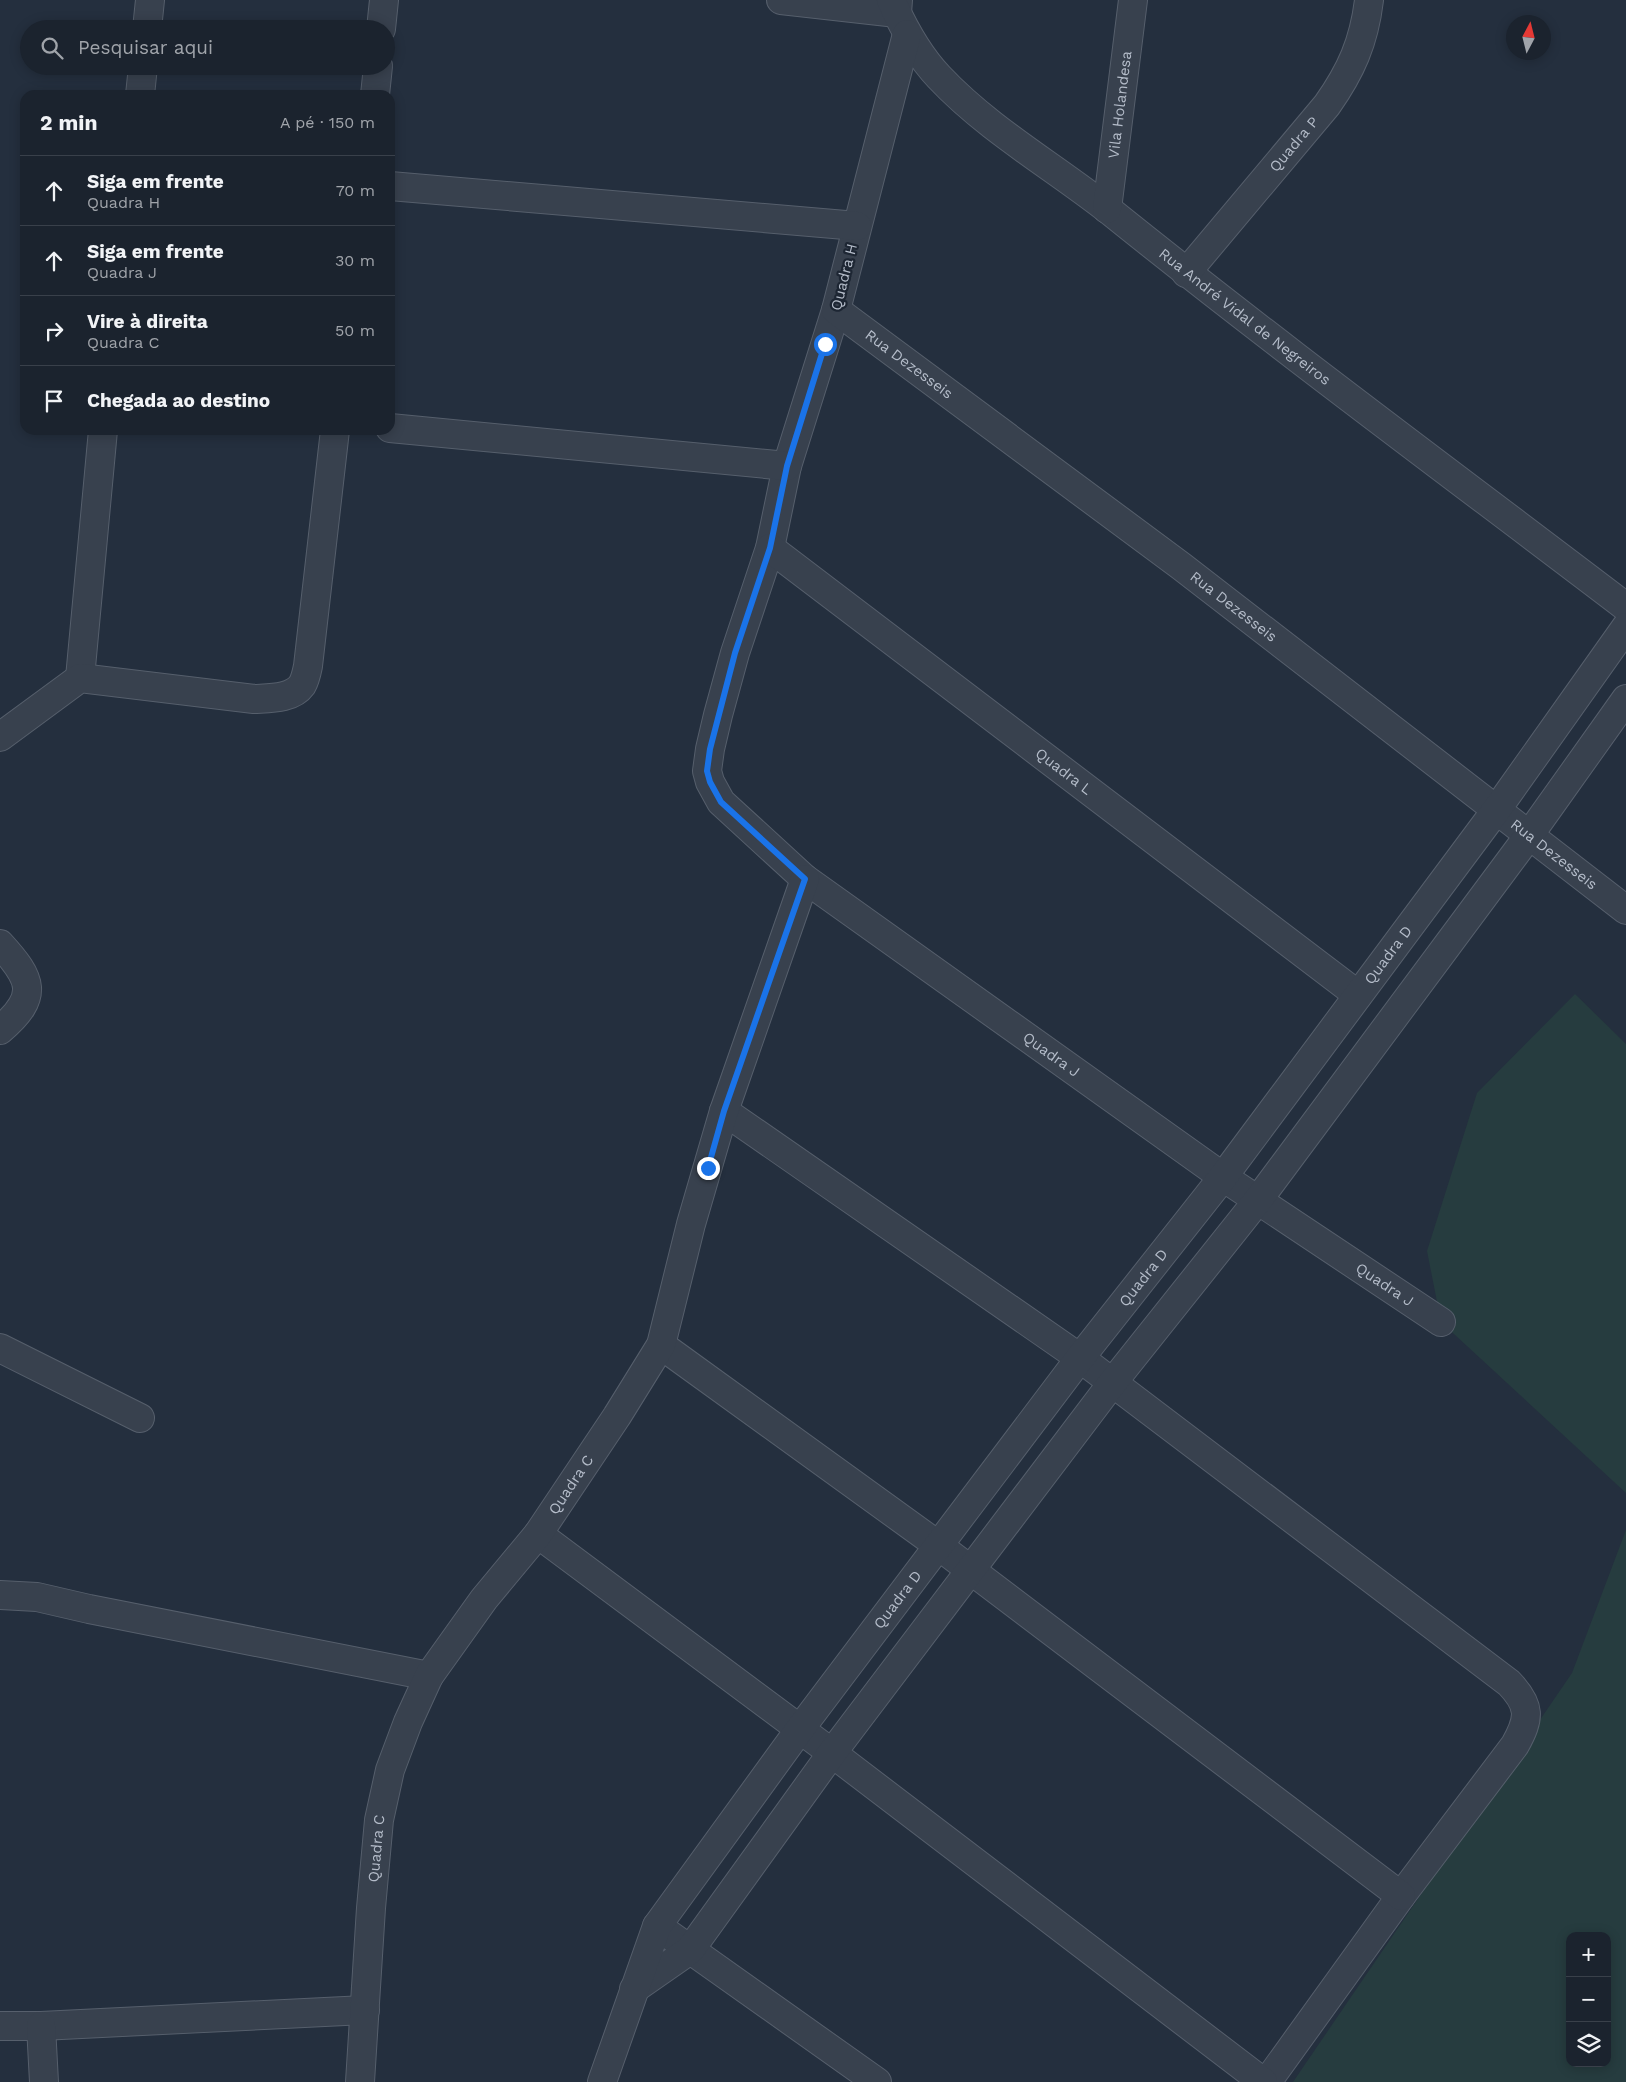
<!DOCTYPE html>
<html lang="pt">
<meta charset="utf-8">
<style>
body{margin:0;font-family:"Work Sans",sans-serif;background:#242b36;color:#f1f3f6}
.controls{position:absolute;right:15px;bottom:15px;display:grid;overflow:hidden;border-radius:10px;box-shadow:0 2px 12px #0003}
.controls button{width:45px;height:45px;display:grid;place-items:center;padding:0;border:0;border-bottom:1px solid #39404a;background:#1b232e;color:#f1f3f6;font:25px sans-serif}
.compass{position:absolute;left:1506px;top:15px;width:45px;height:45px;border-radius:50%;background:#1b232e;box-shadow:0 2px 12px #0003;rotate:7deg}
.stop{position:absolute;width:15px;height:15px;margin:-11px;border:4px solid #1a73e8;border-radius:50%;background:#fff}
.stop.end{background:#1a73e8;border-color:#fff;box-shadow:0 1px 5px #0008}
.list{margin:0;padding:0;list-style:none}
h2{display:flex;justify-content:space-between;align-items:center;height:65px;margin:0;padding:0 20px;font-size:21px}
h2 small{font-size:16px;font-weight:400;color:#a0a4aa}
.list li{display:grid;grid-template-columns:32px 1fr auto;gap:15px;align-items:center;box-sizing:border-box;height:70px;padding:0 20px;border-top:1px solid #39404a}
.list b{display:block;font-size:19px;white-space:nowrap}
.list p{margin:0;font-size:16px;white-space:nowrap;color:#a0a4aa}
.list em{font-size:16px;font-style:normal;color:#a0a4aa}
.icon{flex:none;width:28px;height:28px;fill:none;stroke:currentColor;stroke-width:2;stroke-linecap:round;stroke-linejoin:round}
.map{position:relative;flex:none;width:1626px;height:2082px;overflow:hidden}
.search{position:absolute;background:#1b232e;box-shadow:0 2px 12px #0003;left:20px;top:20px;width:375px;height:55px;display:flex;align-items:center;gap:12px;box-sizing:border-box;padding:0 18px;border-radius:28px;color:#a0a4aa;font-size:19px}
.panel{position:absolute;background:#1b232e;box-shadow:0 2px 12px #0003;left:20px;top:90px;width:375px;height:345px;border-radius:15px}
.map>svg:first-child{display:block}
.green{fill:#263c3f;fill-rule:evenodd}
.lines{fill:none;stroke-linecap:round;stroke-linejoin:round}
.minor-casing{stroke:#565f6c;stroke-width:30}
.tertiary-casing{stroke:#565f6c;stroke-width:30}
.minor{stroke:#38414e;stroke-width:28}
.tertiary{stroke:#38414e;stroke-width:28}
.route{stroke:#1a73e8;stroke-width:6}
.labels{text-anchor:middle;stroke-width:4.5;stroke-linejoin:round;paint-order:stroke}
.street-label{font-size:15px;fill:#b4bcc9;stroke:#1d2633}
</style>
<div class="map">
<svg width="1626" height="2082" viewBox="0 0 1626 2082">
<rect width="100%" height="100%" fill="#242f3e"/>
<path class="green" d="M1575,994L1626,1044V1493L1441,1322L1427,1251L1477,1093Z
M1626,1530V2082H1293L1572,1673ZM1570,1936H1607V2063H1570Z"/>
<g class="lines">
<defs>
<g id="minor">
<path d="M781,0L897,13L898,0"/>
<path id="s1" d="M891,0C903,27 919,56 939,77C989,130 1053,166 1110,211C1279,347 1454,476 1626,607"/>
<path d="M147,29L150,0"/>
<path d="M381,29L384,0"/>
<path id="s2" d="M907,34L836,310L787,466L770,548L735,653L718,715L710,749L707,771L710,782L721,802L805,879L1223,1177L1441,1322"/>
<path d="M140,95L143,66"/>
<path d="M375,95L378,66"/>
<path d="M390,186L857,226"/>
<path id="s3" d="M1107,209L1133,0"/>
<path id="s4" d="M1186,273L1327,105C1351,71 1364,42 1369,0"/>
<path id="s5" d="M836,310L1181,566L1626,910"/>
<path d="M390,428L787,466"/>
<path id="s6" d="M770,548L1358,995"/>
<path d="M80,678L103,430"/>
<path d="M0,737L80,678L254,699C270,698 292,699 302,685C305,680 307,671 308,666L335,430"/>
<path d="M0,944C32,979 40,996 0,1030"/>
<path d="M724,1111L1080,1358L1509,1683C1531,1706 1530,1718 1515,1745L1401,1896L1267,2082"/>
<path d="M661,1345L939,1546L1401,1896"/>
<path d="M0,1348L140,1418"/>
<path d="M538,1534L832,1753L1263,2082"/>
<path d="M0,1595L37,1597L89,1609L429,1676"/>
<path d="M657,1926L877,2082"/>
<path d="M0,2026H41L365,2010"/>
<path d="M41,2026L44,2082"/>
<path id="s7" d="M360,2082L371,1908L379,1820L390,1770L408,1722L429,1676L484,1599L538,1534L617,1416L661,1345L691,1224L724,1111L805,879"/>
</g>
<g id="tertiary">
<path d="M634,1989L690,1950L832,1753L1113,1382L1258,1200L1530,834L1626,699"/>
<path id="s8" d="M602,2082L657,1926L800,1729L1080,1358L1223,1177L1497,809L1626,627"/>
</g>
</defs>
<use href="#minor" class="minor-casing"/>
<use href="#tertiary" class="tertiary-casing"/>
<use href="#minor" class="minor"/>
<use href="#tertiary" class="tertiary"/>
</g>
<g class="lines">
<path class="route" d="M708,1168L724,1111L805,879L721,802L710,782L707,771L710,749L735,653L770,548L787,466L825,344"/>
</g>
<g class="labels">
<g class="street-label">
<text dy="5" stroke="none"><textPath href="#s3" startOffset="105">Vila Holandesa</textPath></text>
<text dy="5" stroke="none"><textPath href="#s4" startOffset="168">Quadra P</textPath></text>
<text transform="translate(844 277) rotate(-76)" y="5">Quadra H</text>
<text dy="5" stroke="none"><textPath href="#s1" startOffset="480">Rua André Vidal de Negreiros</textPath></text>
<text dy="5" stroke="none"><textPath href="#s5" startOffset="91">Rua Dezesseis</textPath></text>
<text dy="5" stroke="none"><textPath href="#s5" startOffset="496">Rua Dezesseis</textPath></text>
<text dy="5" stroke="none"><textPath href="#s6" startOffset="369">Quadra L</textPath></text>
<text dy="5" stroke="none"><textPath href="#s5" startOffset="901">Rua Dezesseis</textPath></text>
<text dy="5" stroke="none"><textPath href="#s8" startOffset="1381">Quadra D</textPath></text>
<text dy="5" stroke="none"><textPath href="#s2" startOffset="1215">Quadra J</textPath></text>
<text dy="5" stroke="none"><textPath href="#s8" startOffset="976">Quadra D</textPath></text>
<text dy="5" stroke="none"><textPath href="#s2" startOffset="1620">Quadra J</textPath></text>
<text dy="5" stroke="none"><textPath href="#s7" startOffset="654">Quadra C</textPath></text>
<text dy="5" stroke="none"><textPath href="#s8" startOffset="571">Quadra D</textPath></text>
<text dy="5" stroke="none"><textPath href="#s7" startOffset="234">Quadra C</textPath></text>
</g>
</g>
</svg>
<div class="controls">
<button>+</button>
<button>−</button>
<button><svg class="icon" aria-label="layers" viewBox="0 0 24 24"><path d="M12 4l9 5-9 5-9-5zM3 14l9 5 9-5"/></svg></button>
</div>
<svg class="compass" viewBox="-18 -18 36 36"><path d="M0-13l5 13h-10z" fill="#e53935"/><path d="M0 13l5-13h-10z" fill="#a0a4aa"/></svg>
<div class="stop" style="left:825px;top:344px"></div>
<div class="stop end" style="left:708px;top:1168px"></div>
<div class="search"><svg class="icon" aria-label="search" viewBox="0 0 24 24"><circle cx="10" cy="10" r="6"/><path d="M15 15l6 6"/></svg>Pesquisar aqui</div>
<section class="panel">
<h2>2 min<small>A pé · 150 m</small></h2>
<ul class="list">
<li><svg class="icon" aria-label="ahead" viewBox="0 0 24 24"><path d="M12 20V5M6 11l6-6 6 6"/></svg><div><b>Siga em frente</b><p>Quadra H</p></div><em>70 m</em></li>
<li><svg class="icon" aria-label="ahead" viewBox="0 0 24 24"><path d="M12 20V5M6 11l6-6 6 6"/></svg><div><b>Siga em frente</b><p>Quadra J</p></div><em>30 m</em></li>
<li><svg class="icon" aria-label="right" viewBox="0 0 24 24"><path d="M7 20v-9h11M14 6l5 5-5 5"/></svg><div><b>Vire à direita</b><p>Quadra C</p></div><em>50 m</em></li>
<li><svg class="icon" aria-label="arrive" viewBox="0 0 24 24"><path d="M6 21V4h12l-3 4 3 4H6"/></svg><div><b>Chegada ao destino</b></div></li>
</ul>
</section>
</div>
